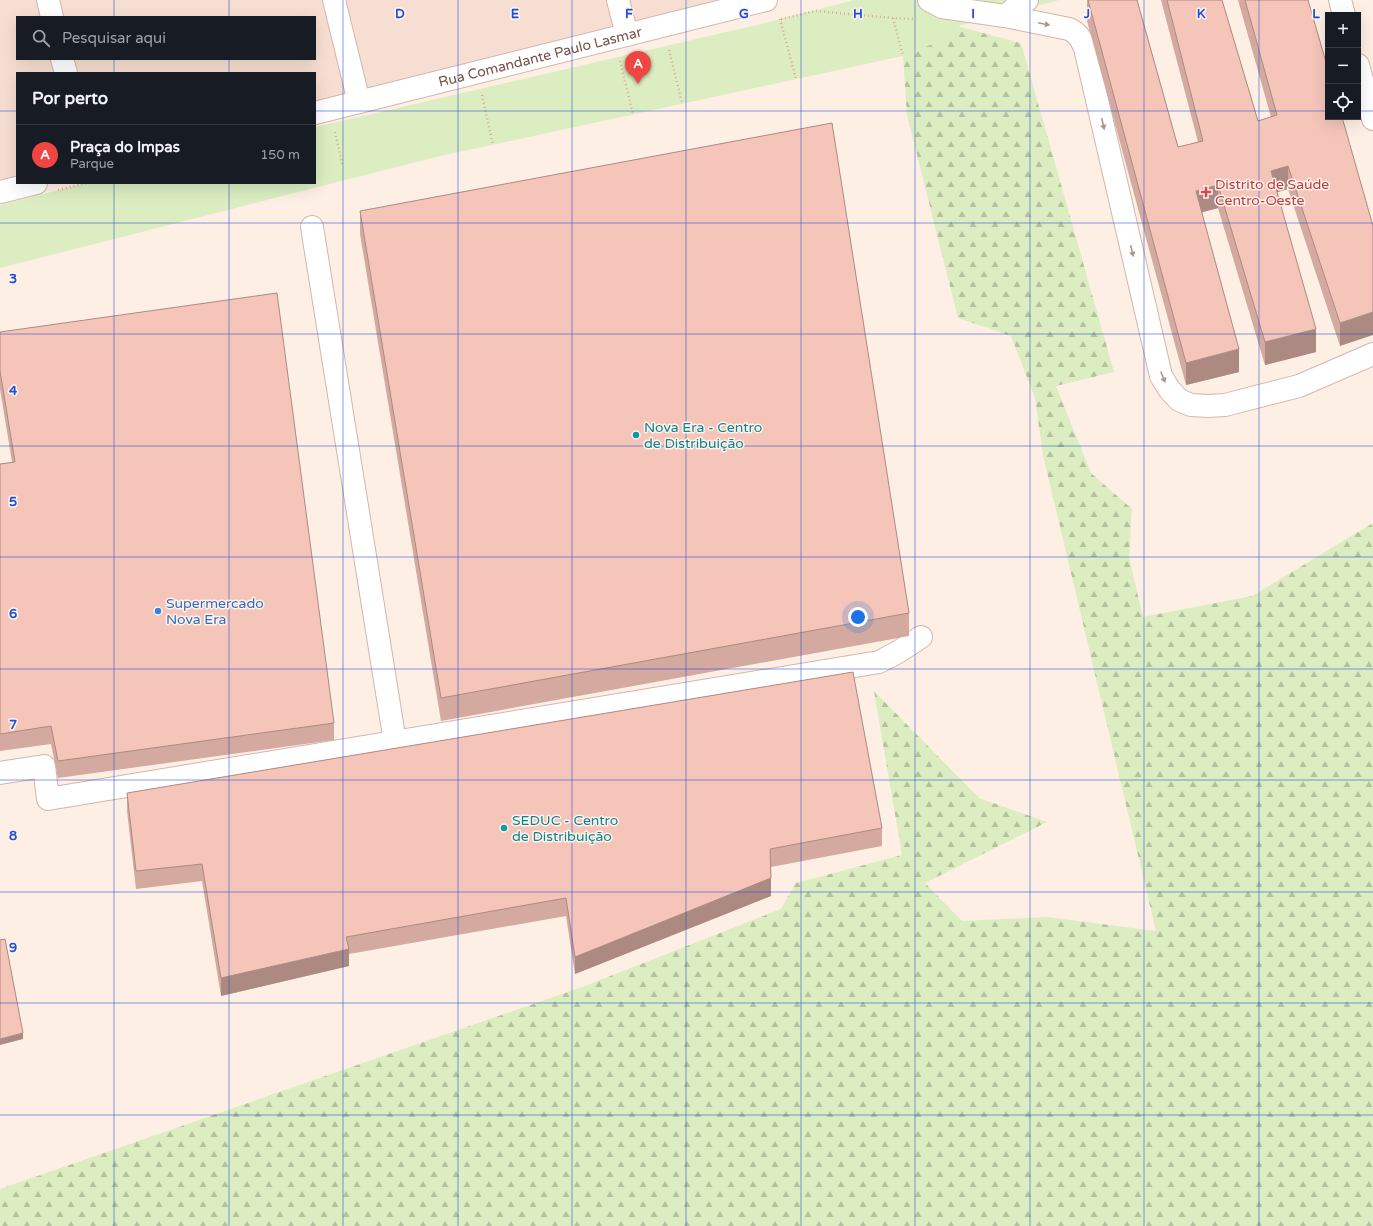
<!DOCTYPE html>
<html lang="pt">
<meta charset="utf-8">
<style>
body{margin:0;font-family:"Varela Round",sans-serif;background:#20242c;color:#f1f3f6}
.controls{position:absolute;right:12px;top:12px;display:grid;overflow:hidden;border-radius:0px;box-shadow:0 4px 16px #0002}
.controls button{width:36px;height:36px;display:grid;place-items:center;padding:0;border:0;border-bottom:1px solid #363941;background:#171b24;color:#f1f3f6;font:20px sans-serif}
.you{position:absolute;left:858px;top:617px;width:14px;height:14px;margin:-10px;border:3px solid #fff;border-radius:50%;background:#1a73e8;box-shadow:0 0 0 6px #1a73e833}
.badge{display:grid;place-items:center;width:26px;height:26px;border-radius:50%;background:#f04541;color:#fff;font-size:13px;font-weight:700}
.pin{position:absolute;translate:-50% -33px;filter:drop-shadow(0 1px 2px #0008)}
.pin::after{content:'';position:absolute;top:21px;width:14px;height:12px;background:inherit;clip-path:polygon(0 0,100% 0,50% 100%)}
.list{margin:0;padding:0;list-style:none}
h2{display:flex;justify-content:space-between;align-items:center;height:52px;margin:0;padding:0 16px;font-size:17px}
h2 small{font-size:13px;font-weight:400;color:#9ea1a6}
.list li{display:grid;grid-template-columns:26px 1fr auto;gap:12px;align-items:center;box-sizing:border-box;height:60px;padding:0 16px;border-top:1px solid #363941}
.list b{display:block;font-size:15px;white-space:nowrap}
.list p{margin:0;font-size:13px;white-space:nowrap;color:#9ea1a6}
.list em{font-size:13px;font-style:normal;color:#9ea1a6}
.icon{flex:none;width:22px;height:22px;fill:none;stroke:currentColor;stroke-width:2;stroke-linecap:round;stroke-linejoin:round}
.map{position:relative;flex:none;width:1373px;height:1226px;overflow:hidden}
.search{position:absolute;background:#171b24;box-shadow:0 4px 16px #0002;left:16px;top:16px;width:300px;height:44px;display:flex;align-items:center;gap:10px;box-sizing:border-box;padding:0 14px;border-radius:0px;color:#9ea1a6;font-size:15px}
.panel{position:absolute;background:#171b24;box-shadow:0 4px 16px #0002;left:16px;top:72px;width:300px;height:112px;border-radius:0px}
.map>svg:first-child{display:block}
.residential{fill:#f6dfd2;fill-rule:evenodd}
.forest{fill:url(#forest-firs)}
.park{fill:#dbedc1}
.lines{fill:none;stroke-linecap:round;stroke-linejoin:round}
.minor-casing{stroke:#d2b6ac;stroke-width:24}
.path{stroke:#daa89c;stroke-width:2.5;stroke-dasharray:1 3;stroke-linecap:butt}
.minor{stroke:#fff;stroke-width:22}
.wall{fill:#d3a9a0}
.shaded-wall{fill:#ac8a82}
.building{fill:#f5c5ba;stroke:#ac8a82}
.oneway{fill:#ae9591}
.grid{fill:none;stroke:#1d4ed8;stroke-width:1;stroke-opacity:0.55}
.health-dot{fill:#e0444e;stroke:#fff4ec;stroke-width:1.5}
.culture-dot{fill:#0f9aa8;stroke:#fff4ec;stroke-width:1.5}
.shop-dot{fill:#3f7fe0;stroke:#fff4ec;stroke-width:1.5}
.labels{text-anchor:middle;stroke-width:3;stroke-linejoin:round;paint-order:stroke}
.street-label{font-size:14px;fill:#784f47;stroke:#fff4ec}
.health-label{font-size:14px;fill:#be3a42;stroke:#fff4ec;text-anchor:start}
.culture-label{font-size:14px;fill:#0d838f;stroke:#fff4ec;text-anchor:start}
.shop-label{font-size:14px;fill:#366cbe;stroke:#fff4ec;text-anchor:start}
.grid-label{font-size:13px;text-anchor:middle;font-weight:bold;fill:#1d4ed8;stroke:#fff4ec;stroke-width:3;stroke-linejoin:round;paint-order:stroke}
</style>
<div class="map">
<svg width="1373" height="1226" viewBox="0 0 1373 1226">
<defs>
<pattern id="forest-firs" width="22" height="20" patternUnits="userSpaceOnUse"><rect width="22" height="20" fill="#dbedc1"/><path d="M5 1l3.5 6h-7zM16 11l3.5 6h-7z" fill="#b6c29f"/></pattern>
</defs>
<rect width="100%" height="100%" fill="#feefe4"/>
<path class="residential" d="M0,0H744L315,107V73H17V181L0,186ZM17,17H315V59H17Z"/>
<path class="forest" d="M968,29L1021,43L1114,372L1056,386L1091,473L1132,509L1129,557L1143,617L1252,596L1373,523V1226H0V1189L585,986L781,909L796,883L902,855L874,691L979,798L1047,822L925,883L962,921L1047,917L1156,931L1043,455L1035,398L1011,336L958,318L907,115L903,56Z"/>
<path class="park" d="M854,0H1059L958,26L968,29L903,56L436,157L0,268V205L87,183H315V127L761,24Z"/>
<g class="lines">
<defs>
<g id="minor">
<path d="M48,0L52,17"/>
<path d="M334,0L359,102"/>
<path d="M618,0L627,35"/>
<path d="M929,0L942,7L1005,16L1069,29C1078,33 1081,39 1085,48L1161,376L1169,389L1179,400L1191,405L1208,406L1225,405L1299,386L1373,354"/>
<path d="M1340,0L1344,15"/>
<path d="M1005,16L1020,4L1027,0"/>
<path d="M62,59L66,73"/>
<path d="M1358,65L1373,119"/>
<path id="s1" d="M315,113L766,0"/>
<path d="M0,192L36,183"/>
<path d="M312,227L395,742"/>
<path d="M0,773L44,766L48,799L879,662L898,652L921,637"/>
</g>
</defs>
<use href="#minor" class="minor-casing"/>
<path class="path" d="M893,18L903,56
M780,19L796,79
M781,19L816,11L893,18L915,19
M669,50L682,103
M620,61L633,114
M482,95L493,145
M335,132L342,164
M58,190L87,183"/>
<use href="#minor" class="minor"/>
</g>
<path class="wall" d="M1087,0H1137L1178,147L1198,142L1161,0H1222L1258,121L1271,117L1238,0H1308L1342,117L1340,346L1288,189L1277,192L1316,352L1265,365L1218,208L1202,212L1239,372L1186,385L1087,21Z
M360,211L909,613V636L441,721L360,234Z
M0,332L334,723V740L58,778L51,744L0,751V464L12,462L0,389Z
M127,793L882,828V846L771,867V896L575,974L566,916L349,954V966L221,996L202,881L136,889L127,811Z"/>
<path class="shaded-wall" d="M1288,166V189L1271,194V171Z
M1218,185V208L1196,214V191Z
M1373,312V335L1340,346V323Z
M1316,329V352L1265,365V342Z
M1239,349V372L1186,385V363Z
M771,878V896L575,974V957Z
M349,949V966L221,996V978Z
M23,1033V1039L0,1045V1039Z"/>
<path class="building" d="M1088,0H1137L1178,147L1203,141L1167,0H1222L1258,121L1277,115L1245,0H1308L1328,69V117H1342L1373,226V312L1340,323L1288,166L1271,171L1316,329L1265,342L1218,185L1196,191L1239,349L1186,363Z
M832,123L909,613L441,698L360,211Z
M277,293L334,723L58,761L51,726L0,734V464L15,462L0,371V332Z
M853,672L882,828L770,849L771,878L575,957L566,898L346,937L349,949L221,978L202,864L136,871L127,793Z
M5,939L23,1033L0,1039V940Z"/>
<defs><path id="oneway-solid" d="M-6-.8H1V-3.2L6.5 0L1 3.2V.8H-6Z"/></defs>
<g class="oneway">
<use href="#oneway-solid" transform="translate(1044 24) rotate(12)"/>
<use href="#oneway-solid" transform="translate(1103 124) rotate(77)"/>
<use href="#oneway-solid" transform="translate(1132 251) rotate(77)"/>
<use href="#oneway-solid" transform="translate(1163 377) rotate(68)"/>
</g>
<path class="grid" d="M114,0V17M229,0V17M343,0V1226M458,0V1226M572,0V1226M686,0V1226M801,0V1226M915,0V1226M1030,0V1226M1144,0V1226M1259,0V1226M114,59V73M229,59V73M0,111H17M315,111H1328M1358,111H1373M114,183V1226M229,183V1226M0,223H1373M0,334H1373M0,446H1373M0,557H1373M0,669H1373M0,780H1373M0,892H1373M0,1003H1373M0,1115H1373"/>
<path class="health-dot" d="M1204 186h4v4h4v4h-4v4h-4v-4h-4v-4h4z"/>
<g class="culture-dot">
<circle cx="636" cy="435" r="4"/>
<circle cx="504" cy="828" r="4"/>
</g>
<circle class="shop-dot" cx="158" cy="611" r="4"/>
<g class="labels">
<g class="street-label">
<text dy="5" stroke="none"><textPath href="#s1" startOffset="232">Rua Comandante Paulo Lasmar</textPath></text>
</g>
<g class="health-label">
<text x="1215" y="189">Distrito de Saúde<tspan x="1215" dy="16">Centro-Oeste</tspan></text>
</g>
<g class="culture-label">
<text x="644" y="432">Nova Era - Centro<tspan x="644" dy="16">de Distribuição</tspan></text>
<text x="512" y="825">SEDUC - Centro<tspan x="512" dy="16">de Distribuição</tspan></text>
</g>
<g class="shop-label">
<text x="166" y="608">Supermercado<tspan x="166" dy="16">Nova Era</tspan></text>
</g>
</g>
<g class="grid-label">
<text x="400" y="18">D</text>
<text x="515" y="18">E</text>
<text x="629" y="18">F</text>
<text x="744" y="18">G</text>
<text x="858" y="18">H</text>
<text x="973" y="18">I</text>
<text x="1087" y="18">J</text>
<text x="1201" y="18">K</text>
<text x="1316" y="18">L</text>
<text x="13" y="283">3</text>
<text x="13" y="395">4</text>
<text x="13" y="506">5</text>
<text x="13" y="618">6</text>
<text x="13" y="729">7</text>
<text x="13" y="840">8</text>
<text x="13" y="952">9</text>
</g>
</svg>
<div class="controls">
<button>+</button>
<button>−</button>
<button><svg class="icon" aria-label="locate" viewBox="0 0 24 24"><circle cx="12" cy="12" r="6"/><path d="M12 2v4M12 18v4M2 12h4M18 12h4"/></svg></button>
</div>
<div class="you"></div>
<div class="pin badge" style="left:638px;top:84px">A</div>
<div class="search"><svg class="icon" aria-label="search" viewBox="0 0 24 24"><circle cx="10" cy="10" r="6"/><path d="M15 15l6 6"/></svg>Pesquisar aqui</div>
<section class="panel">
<h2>Por perto<small></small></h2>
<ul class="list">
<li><span class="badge">A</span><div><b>Praça do Impas</b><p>Parque</p></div><em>150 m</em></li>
</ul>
</section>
</div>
